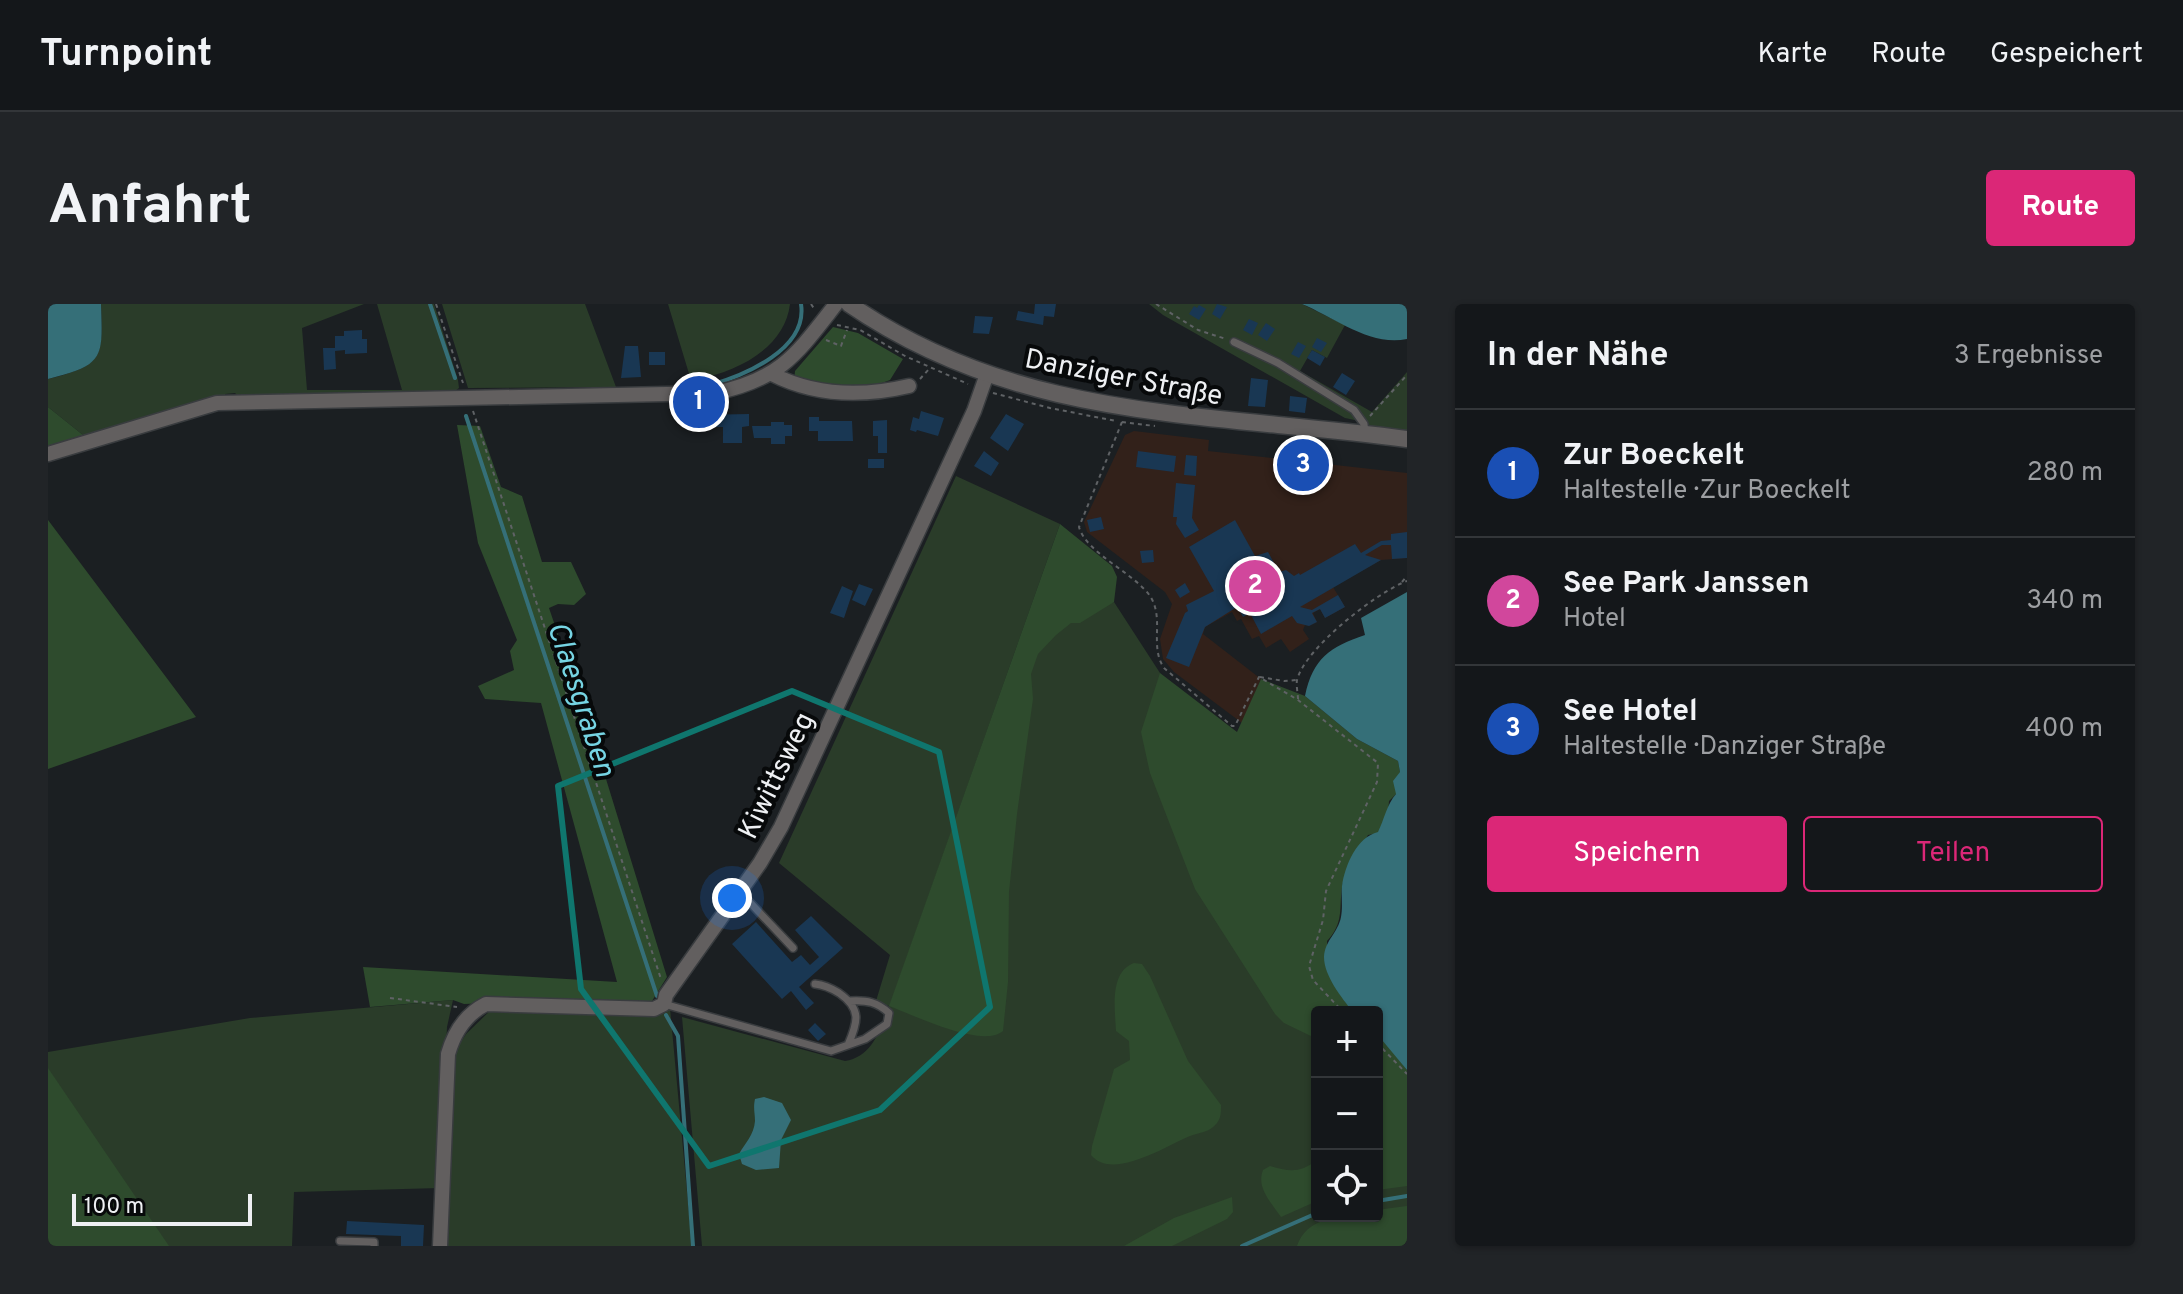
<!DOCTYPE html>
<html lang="de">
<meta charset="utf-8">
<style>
body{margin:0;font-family:Overpass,sans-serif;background:#212427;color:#f1f3f6}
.controls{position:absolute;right:24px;bottom:24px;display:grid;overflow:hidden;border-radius:8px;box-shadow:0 2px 6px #0004}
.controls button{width:72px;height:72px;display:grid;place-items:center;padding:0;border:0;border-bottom:2px solid #333639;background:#14171a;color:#f1f3f6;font:40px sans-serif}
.scale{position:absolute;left:24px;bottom:20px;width:180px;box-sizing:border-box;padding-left:8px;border:4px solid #eef0f3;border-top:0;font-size:22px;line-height:28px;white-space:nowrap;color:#eef0f3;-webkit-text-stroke:6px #07090a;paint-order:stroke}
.you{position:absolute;left:684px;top:594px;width:28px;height:28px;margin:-20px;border:6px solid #fff;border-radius:50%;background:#1a73e8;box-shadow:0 0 0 12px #1a73e833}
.badge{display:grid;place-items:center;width:52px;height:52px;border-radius:50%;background:#db2777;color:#fff;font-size:26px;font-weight:700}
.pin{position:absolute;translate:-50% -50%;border:4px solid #fff;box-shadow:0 2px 8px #0006}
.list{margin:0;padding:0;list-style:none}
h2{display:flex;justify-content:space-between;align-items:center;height:104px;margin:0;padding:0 32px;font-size:34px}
h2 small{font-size:26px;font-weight:400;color:#9d9fa2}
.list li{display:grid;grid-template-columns:52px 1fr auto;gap:24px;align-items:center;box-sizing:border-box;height:128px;padding:0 32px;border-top:2px solid #333639}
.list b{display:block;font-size:30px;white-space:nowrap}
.list p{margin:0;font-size:26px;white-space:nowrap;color:#9d9fa2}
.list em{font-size:26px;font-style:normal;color:#9d9fa2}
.actions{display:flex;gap:16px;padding:24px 32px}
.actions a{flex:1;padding:18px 0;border:2px solid #db2777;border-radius:8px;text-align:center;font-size:28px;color:#db2777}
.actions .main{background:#db2777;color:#fff}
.icon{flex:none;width:44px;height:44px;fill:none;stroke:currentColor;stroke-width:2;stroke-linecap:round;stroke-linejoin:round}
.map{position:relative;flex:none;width:1359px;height:942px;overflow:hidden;border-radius:8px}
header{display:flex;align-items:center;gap:48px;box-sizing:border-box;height:112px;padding:0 40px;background:#14171a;border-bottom:2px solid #333639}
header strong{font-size:38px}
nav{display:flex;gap:44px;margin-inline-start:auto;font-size:28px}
.intro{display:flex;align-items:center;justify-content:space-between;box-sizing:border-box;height:192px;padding:0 48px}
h1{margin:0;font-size:56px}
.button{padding:20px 36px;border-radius:8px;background:#db2777;color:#fff;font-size:28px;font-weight:700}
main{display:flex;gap:48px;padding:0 48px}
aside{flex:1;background:#14171a;border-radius:8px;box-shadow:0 2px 6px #0004}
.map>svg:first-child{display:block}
.commercial{fill:#32211a}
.green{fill:#2a3c29}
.forest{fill:#2e4b2d}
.water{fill:#356f78}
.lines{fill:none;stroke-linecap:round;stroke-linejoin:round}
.stream{stroke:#356f78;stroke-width:4}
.building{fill:#193753}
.service-casing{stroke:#393c3f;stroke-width:10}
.minor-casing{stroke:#393c3f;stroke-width:17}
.tertiary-casing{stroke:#393c3f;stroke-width:19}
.path{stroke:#5f6265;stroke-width:2;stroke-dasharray:4 4;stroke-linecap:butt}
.service{stroke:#625f5f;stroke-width:7}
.minor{stroke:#625f5f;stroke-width:14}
.tertiary{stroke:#625f5f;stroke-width:16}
.marked{fill:none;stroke:#0f766e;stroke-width:6;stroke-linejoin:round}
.labels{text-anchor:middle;stroke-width:8;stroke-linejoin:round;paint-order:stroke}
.street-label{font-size:28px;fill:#eef0f3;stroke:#07090a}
.water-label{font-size:30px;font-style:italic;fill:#76d4e3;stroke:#07090a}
</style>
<header>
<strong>Turnpoint</strong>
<nav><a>Karte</a><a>Route</a><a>Gespeichert</a></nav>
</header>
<div class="intro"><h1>Anfahrt</h1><a class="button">Route</a></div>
<main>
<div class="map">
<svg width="1359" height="942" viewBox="0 0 1359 942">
<rect width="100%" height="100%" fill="#1b1f22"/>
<path class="commercial" d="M1086,127L1161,136L1160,147L1359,169V254L1333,256L1285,283L1297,303L1277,314L1272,305L1265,309L1269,318L1261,322L1257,321L1255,326L1261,335L1242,348L1233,335L1218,344L1211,332L1204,335L1193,315L1189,317L1184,308L1157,323L1155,330L1213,375L1194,419L1126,368L1115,355L1112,335L1124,300L1117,288L1039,228L1036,218L1077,131Z"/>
<path class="green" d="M53,0H316L254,24L259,86H354L329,0H386L410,76L411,84L404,89L191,93L187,89L177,90V94L0,144L35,131L0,103V75C55,61 55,55 53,0Z
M394,0H537L568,83L420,84Z
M620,0H742C737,44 689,68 649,75L645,83Z
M1101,0H1254L1297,21L1279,54L1264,46L1252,67L1324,108L1359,68V127L1321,123V119L1297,114L1115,11Z
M908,172L1012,220L842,701L993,319L1066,298L1112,369L1130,481L1269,713V912H1329V770L1359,789V942H654L634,713L797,757C824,753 833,725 841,702L828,697L842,651L731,559Z
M405,696L399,723L392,884L246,888L244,942H119L0,765V748L202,714Z
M448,701L622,704L644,942H393L405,750L418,730Z"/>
<path class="forest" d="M785,23L810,29L855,55L842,76L820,84L746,78L747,67Z
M0,103L35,131L0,142Z
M409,121L432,122L453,183L474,192L494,258H523L538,290L526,301L510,300L501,304L546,436L619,673L604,697L583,702L490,697L416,700L405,696L322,703L315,663L569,678L493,399L437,395L430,382L466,366L462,347L469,336L430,239Z
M0,216L148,413L0,465Z
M1012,220L1064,262L1069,273L1066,298L1032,319H1023L1008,331L990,350L983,370L985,395L969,510L961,588L960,678L955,727C934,745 866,711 841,702Z
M1112,369L1189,428L1213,375L1257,392L1309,435L1350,457L1352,468L1348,490L1341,497L1340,509L1330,529L1320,531C1312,546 1297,566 1294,583C1291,605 1296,619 1279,637L1280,668L1305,708H1269V735L1236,719L1227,710L1147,585L1102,469L1093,428Z
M1086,659L1094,660L1102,672L1140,757L1173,801C1173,808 1173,814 1169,819C1161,829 1152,828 1142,832C1118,842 1064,877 1043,851L1044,842L1066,765L1082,756L1081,737L1068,727C1067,705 1061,668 1086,659Z
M1329,730L1343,744L1359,766V882L1329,886Z
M0,764L121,942H0Z
M1269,856V897L1233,913C1223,898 1208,884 1215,866L1222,862C1242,868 1252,869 1269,856Z
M1184,893L1185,908L1179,915L1124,942H1076L1126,914Z
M1359,902V942H1249C1260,909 1301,912 1329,912V906Z"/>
<path class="water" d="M0,0H53C55,55 56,61 0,75Z
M1254,0H1359V35C1322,43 1286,13 1254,0Z
M1359,288V766L1329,730V708H1305C1294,694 1276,672 1276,653C1277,636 1290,629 1293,613C1295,603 1293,592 1294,582C1297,561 1309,533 1330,528C1336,516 1339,500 1348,490L1345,477L1352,468L1350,457L1309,435L1257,392C1265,354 1282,343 1317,331L1313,314Z
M716,793L734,799L743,816L733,836L731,864L708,866L694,860L691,850C697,839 706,831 707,817C707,809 705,804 707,795Z"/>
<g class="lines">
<path class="stream" d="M382,0L407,74
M663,81C697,71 760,45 753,0
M418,112L609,692
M618,711L630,732L645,942
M1329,897L1359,892
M1194,942L1269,909"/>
</g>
<path class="building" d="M987,0H1008L1006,13L996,12L995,21L968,16L970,7L986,10Z
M1169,0L1179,3L1172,15L1164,10Z
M1151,1L1158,5L1151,16L1141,10L1146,2L1149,4Z
M927,12L945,13L941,30L925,29Z
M1201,15L1210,19L1204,31L1195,26Z
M1218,19L1227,25L1219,37L1210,31Z
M314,26V35H319V49L297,50V46L287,47L288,65L276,66L275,44H287V32H296V27Z
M1269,34L1279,39L1273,48L1264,43Z
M1250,38L1258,42L1251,54L1243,50Z
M577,42H590L593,73L573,74Z
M1264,46L1277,53L1272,62L1259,54Z
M601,48H617V61H601Z
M1294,69L1307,77L1298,91L1285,83Z
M1203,74L1220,76L1217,103L1200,102Z
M1242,92L1259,94L1257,109L1241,107Z
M873,107L896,114L890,132L869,126L868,128L862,126L865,113L871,115Z
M701,110V122L694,123V139H675V123H652V111Z
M958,110L976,120L960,147L942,134Z
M761,113H771V117H804L805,137H770V127H761Z
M839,116V149H830V132H825V117Z
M723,118H736V121H744V132H737V140H723V134H706L704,122H723Z
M936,147L951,159L943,172L926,162Z
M1090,147L1128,152L1126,168L1088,163Z
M1138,151L1149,152L1148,172L1136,171Z
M820,155H836V164H820Z
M1128,179L1147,181L1144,214L1151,226L1137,234L1128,220L1129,213H1125Z
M1053,213L1056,225L1042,228L1039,216Z
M1187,216L1207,252L1220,248L1231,268L1238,266L1246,272L1251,269L1252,271L1307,240L1313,249L1333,237L1343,236V230L1359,228V254L1344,255L1343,241H1334L1317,251L1333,256L1252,303L1264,306L1290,291L1297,303L1277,314L1272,305L1264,309L1269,318L1261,322L1249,319L1244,312L1213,330L1202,309L1195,313L1189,303L1157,323L1141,363L1118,354L1137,309L1140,307L1138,301L1166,287L1141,243Z
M1105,246L1106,258L1094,259L1092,247Z
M1137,279L1142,288L1132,294L1127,286Z
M811,280L825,285L817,302L804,296Z
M794,282L805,287L796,314L782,309Z
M763,612L795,644L751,683L766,699L758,706L743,687L734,695L684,640L708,618L744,658L753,651L762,661L771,653L747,626Z
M767,719L778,730L770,737L760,726Z
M299,917L376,921L375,942H353V932L298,930Z"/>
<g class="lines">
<defs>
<path id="service" d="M1186,38L1230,59L1306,106L1316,120L1317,130
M692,588L745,644
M616,700L783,747L800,741C810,718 814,705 791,689C783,684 777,681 767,680
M800,741L817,735L839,720L841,709C829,698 819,696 802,697
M292,937L326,938V942"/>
<path id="minor" d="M724,70C767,92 814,93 861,82
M0,150L169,99L667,89C733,75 748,51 788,0
M392,942L400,750C406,729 418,710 438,700L606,705L616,700L618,691L712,559L733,523L926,107L939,70"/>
<path id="tertiary" d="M801,0C974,119 1161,108 1359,135"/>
</defs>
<use href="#service" class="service-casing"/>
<use href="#minor" class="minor-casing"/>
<use href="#tertiary" class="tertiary-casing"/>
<path class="path" d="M388,0L415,79
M763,0L767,6
M1108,0L1150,26L1178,35
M789,21L812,26L857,52L920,80
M778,36L793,42L799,26
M872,75L881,65
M945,89L1002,104L1068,117
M425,107L613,675
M1322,112L1359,71
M1074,118L1031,223C1038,249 1086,269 1102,292C1117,315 1101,342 1116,364L1184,422H1187L1211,373L1250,396L1330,459L1329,478L1278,587L1275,616L1261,662L1265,676L1295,708
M1074,118L1107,122
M1354,278L1359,272
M1212,373L1236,377L1249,376
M1250,395C1250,390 1248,382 1249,376C1257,344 1329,288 1359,277
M342,694L409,703
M1329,739L1359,770"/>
<use href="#service" class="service"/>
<use href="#minor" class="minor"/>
<use href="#tertiary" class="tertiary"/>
</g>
<path class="marked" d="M744,387L891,448L942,703L832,806L661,862L533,685L510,482Z"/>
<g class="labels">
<g class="street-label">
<text transform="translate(1076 72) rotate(11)" y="10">Danziger Straße</text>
<text transform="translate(727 471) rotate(-64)" y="10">Kiwittsweg</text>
</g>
<g class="water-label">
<text transform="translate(534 395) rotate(72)" y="10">Claesgraben</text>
</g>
</g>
</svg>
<div class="controls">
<button>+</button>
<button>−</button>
<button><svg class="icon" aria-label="locate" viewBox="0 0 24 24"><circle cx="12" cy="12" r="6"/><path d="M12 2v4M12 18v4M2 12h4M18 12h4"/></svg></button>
</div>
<div class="scale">100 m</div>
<div class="you"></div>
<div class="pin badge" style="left:651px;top:98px;background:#1a4fb4">1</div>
<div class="pin badge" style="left:1207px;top:282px;background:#d1479c">2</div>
<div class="pin badge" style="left:1255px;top:161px;background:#1a4fb4">3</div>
</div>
<aside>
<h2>In der Nähe<small>3 Ergebnisse</small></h2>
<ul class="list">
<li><span class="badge" style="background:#1a4fb4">1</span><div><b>Zur Boeckelt</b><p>Haltestelle · Zur Boeckelt</p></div><em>280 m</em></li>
<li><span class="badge" style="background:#d1479c">2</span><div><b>See Park Janssen</b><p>Hotel</p></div><em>340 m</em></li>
<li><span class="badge" style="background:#1a4fb4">3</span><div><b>See Hotel</b><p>Haltestelle · Danziger Straße</p></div><em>400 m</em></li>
</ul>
<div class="actions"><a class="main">Speichern</a><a>Teilen</a></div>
</aside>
</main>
